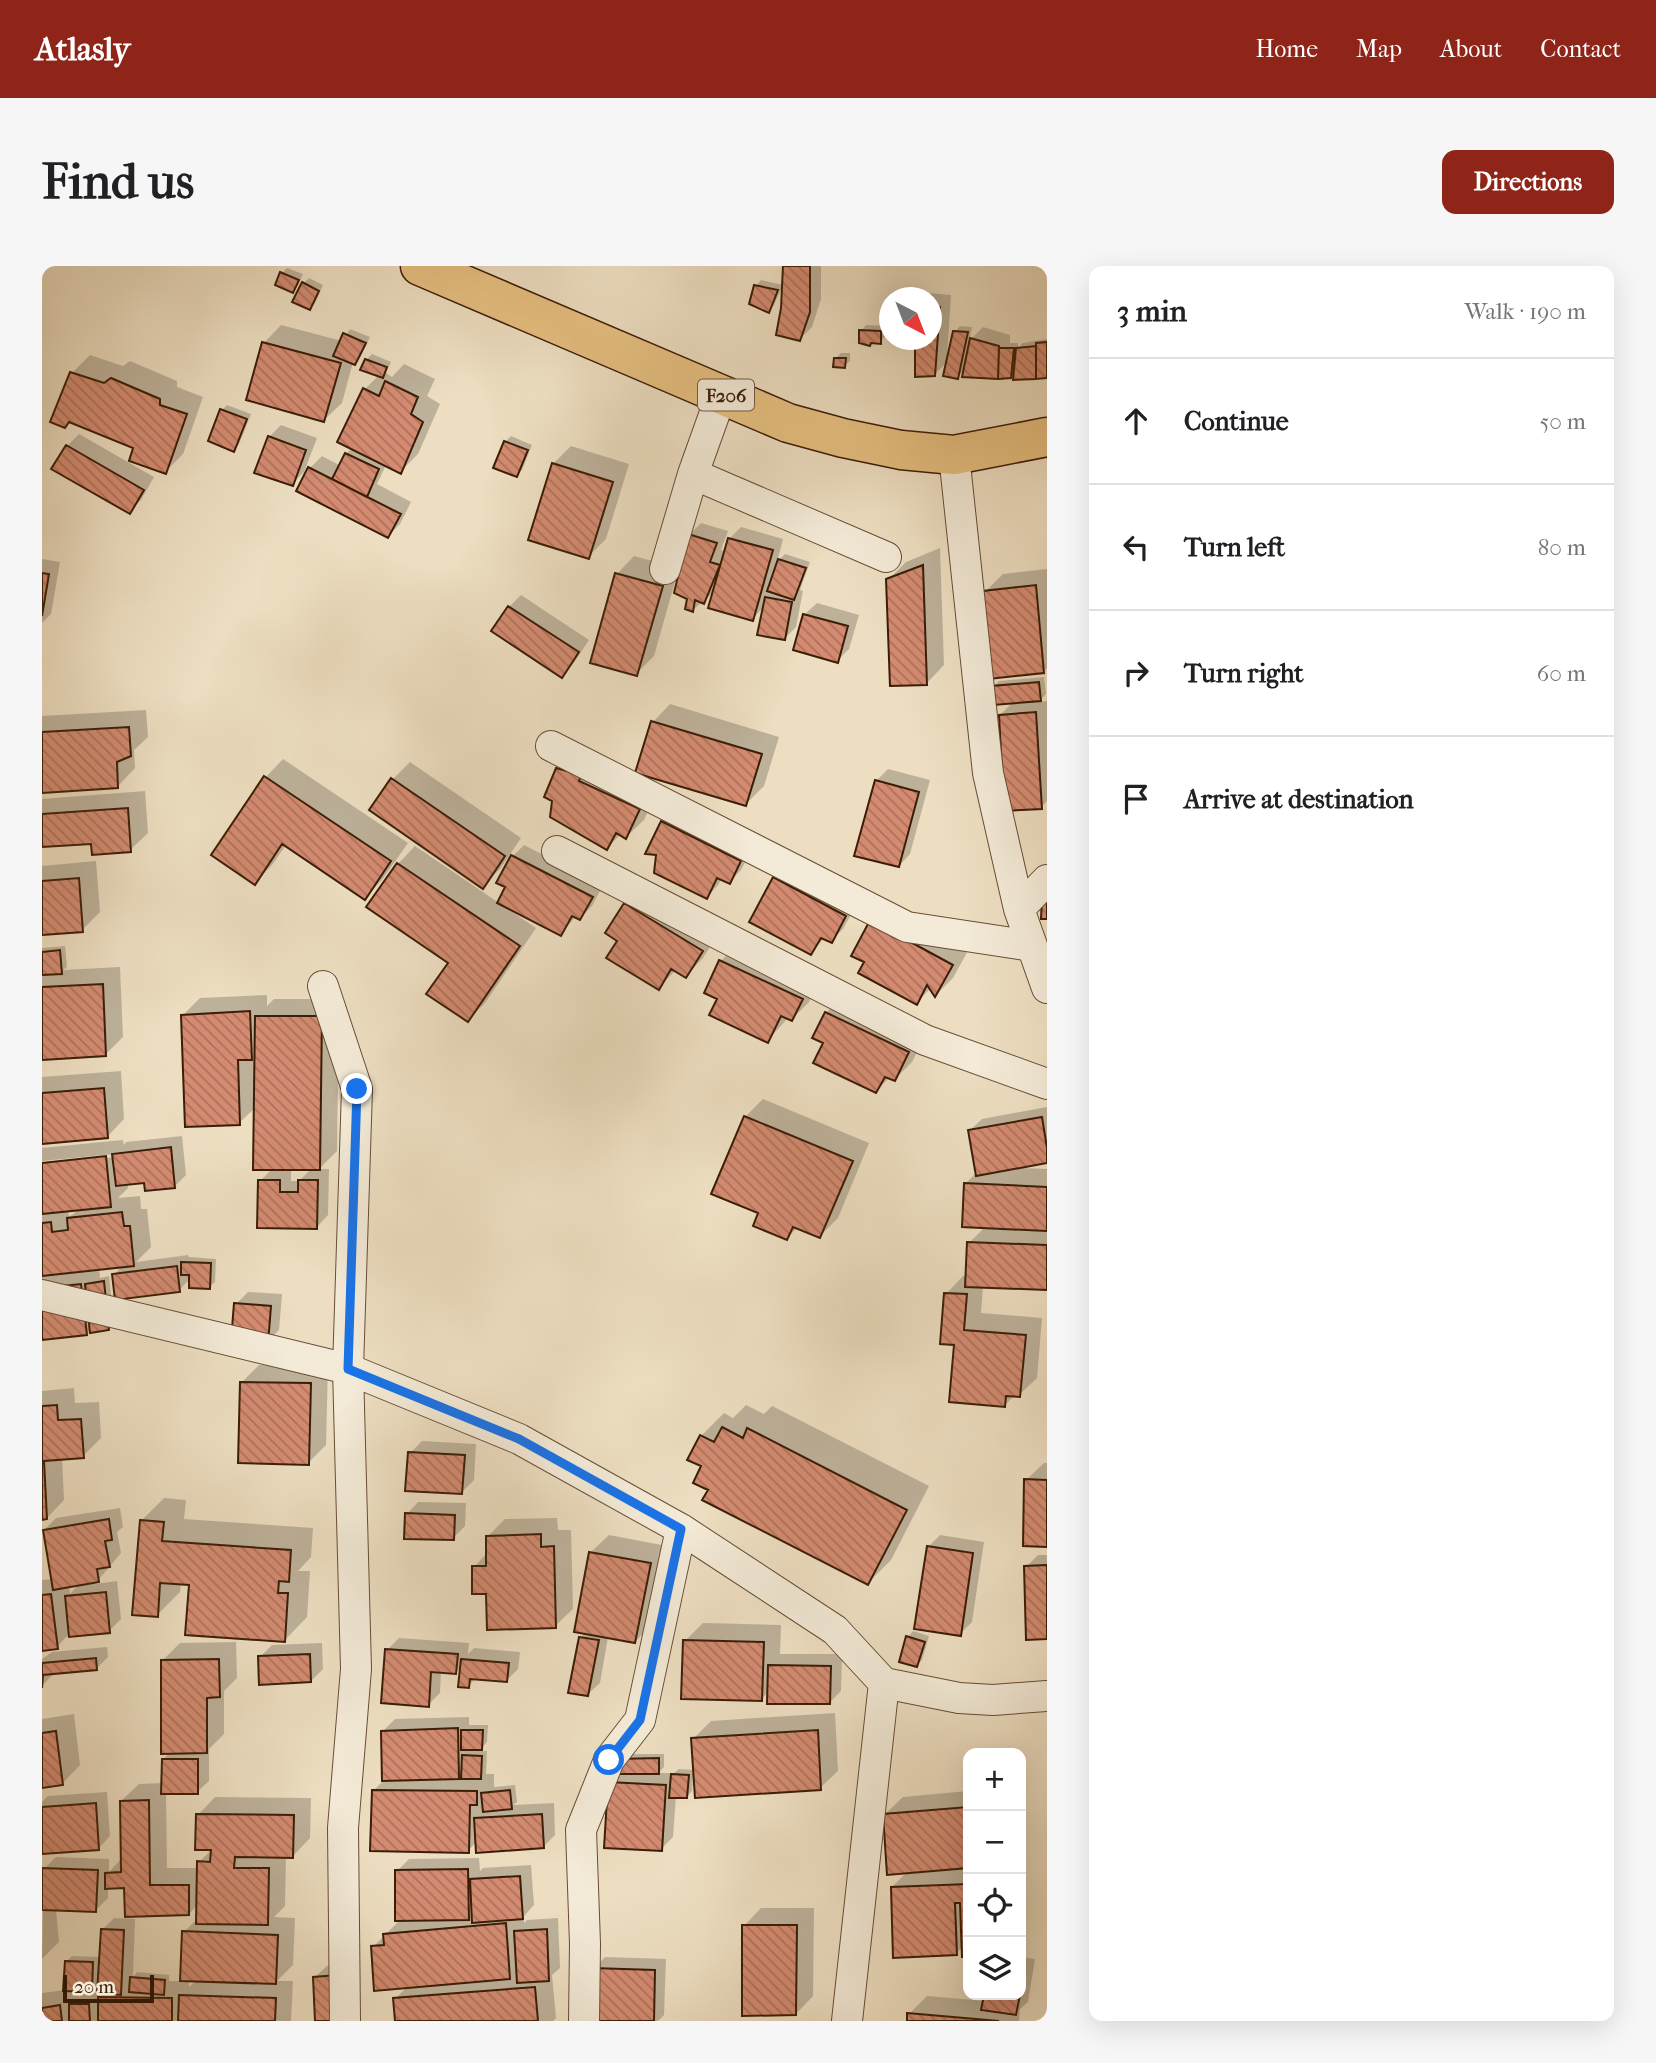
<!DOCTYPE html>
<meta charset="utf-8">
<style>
body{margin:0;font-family:"IM FELL French Canon",serif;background:#f6f6f6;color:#202124}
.controls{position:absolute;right:21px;bottom:21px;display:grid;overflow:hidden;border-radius:14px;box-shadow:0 7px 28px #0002}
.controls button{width:63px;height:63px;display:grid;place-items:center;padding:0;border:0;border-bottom:2px solid #e0e0e0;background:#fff;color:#202124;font:35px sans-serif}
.compass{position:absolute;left:837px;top:21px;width:63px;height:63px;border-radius:50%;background:#fff;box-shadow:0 7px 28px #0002;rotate:138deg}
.scale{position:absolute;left:21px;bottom:18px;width:91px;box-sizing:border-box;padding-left:7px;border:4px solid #3b1d06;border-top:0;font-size:19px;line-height:24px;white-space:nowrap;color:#3b1d06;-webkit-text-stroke:5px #f3ead7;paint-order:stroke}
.stop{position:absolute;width:21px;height:21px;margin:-16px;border:5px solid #1a73e8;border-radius:50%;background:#fff}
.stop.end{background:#1a73e8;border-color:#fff;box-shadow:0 2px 7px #0008}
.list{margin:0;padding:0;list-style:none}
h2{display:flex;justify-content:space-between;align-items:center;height:91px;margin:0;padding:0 28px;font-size:30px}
h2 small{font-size:23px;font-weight:400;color:#757577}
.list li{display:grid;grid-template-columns:46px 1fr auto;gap:21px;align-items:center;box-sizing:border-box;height:126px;padding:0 28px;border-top:2px solid #e0e0e0}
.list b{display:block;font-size:26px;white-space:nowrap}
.list em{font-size:23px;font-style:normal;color:#757577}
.icon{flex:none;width:38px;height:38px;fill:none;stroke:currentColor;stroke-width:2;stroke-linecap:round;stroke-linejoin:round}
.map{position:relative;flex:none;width:1005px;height:1755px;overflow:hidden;border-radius:14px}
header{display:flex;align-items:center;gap:42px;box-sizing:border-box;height:98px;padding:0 35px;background:#8f2418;color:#fff}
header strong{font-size:33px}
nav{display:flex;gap:38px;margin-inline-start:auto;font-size:24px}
.intro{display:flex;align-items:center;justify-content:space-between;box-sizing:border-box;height:168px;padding:0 42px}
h1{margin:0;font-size:49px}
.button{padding:18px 32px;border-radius:14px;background:#8f2418;color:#fff;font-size:24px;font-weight:700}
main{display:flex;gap:42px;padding:0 42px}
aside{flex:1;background:#fff;border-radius:14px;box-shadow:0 7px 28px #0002}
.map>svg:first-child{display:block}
.shadow{fill:#0003;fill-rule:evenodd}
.building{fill:url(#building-back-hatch);stroke:#3b1d06;stroke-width:2}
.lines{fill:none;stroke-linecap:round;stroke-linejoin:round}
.minor-casing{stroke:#684d35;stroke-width:32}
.major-casing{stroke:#3b1d06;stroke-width:41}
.minor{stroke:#f3ead7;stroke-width:30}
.major{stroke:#e6bf80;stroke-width:38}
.route{stroke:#1a73e8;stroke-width:9}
.labels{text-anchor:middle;stroke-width:6;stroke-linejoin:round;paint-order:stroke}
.shield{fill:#f3ead7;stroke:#725a45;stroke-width:2}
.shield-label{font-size:19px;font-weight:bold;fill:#3b1d06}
</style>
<header>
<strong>Atlasly</strong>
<nav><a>Home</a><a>Map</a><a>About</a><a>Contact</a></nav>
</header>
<div class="intro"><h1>Find us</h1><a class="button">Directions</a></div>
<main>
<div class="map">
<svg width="1005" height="1755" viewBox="0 0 1005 1755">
<defs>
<pattern id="building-back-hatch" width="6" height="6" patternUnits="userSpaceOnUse" patternTransform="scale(1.75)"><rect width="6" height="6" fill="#d48b71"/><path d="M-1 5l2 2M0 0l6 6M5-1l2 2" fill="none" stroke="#ad715b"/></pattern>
</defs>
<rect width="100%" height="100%" fill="#eddec1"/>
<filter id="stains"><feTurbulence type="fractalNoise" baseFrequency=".00286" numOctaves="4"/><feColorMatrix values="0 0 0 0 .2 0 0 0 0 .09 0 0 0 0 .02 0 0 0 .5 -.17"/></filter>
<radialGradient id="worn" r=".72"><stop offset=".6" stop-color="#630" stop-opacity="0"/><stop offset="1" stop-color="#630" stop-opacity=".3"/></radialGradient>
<path class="shadow" d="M742,0H779V33L770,61L758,73L741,42Z
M245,2L261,8L256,19L251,25L240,7Z
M267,12L281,19L273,37L267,42L261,18Z
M719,14L741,19L732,39L727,45L714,20Z
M886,27L909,29L905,91H907L913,66L918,60L930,61L927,75L941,61L968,69V77H976V82L981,77L1005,73V109L973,106L969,111L922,109L924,103L915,111L906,95L892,109H874V74H890V32H882Z
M239,59L300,75L308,63L328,71L318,92L311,96L300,137L282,154L222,77Z
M824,59L844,60L843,70L838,76L819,65Z
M799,87H808V95L802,100L793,93Z
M330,88L349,96L344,107L350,111L362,98L393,113L385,130L398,138L376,188L358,206L344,199L335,218L369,236L358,258L346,270L268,202L280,190L299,200L304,188L310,182L323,123L337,109L324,94Z
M48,89L81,100L88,95L135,115V121L161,131L141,188L123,206L93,181L28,155L23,160L30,107Z
M185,139L209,148L197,178L192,184L180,144Z
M239,159L275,172L262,206L250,218L227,171Z
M37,168L112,211L99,234L87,246L25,180Z
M469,170L490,179L480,204L474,209L463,176Z
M529,180L587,198L564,273L546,291L511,198Z
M659,257L686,265L679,284L684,286L687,273L699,261L741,273L735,296L743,288L768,296L758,324L761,325L754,361L742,373L722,341L710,353L672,326L651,344L647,331L637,313L634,312L612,390L594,408L575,308L592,290L640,303L647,269Z
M898,282L902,399L885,417L846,314L864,296Z
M0,293L18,296L9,348L0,357Z
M1005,303V402L1001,406L943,326L961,308Z
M479,329L547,374L531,398L520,409L467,341Z
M775,337L817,349L807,383L795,395L763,348Z
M1002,411L1004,428L996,436L1005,435V535L999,541L958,449L972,435L951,421L957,415Z
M628,438L737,471L722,520L704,538L611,456Z
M104,444L106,471L92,484L93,502L76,520L0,525V450Z
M534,485L615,525L602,554L584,571L579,568L565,582L516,503Z
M241,493L366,577L340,614L323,632L244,579L230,599L213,616L171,588L224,511Z
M368,496L479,572L458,603L441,620L351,513Z
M846,503L888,514L868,588L857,600L834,515Z
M103,525L106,567L88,584L50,576L0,579V533Z
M632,544L710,583L699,604L687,616L680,612L676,619L665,631L620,556Z
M482,579L561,619L550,640L538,652L534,650L519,668L470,643L469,645L494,662L443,737L426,754L408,696L356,598L373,580L457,637L466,620L470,591Z
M54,595L58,646L40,664L0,667V600Z
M745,600L815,638L801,663L789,675L783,671L769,687L733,612Z
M601,620L677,667L661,692L644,710L634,704L616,722L577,674L583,638Z
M830,655L928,681L911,712L894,729L889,722L874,737L824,696Z
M696,677L777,716L767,736L750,753L746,752L725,775L678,732L679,695Z
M23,680L25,701L21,704L78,701L81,771L63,789L0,792V682Z
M225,729V740L232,733H297L295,885L277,903H287L286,949L275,961L218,915L231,902L214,841L197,857L140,750L158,732ZM249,902H270L257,915H249Z
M802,729L884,769L870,796L853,813L848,811L834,825L783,776L772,771L784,747Z
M79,805L82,853L65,871L0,876V811Z
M721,833L827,877L796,952L778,970L756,961L745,972L719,946L703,851Z
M1005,841V896L978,902L1005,903V1022L941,1020L939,1047L1000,1052L995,1112L977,1129H973L963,1139L914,1078L904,1028L921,1010H925L927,977L944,960L923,918L935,906L928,864L940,853Z
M140,870L144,909L132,921L104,915L85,917L86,922L76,932L98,930L99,943H105L109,981L94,996L146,989L147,991L174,993L173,1016L167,1021L149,1012L137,1024L72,1009L81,999L57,1002L58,1012L67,1010L72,1057L66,1062H50L44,1068L0,1073V899L73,891V888L0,895V882L81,874L82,879L84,876ZM37,943L30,949L27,950L26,944Z
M206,1026L240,1028L237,1064L225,1076L194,1038Z
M217,1099L286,1100L284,1179L266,1197L200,1116Z
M32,1122L33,1137L57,1136L59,1172L41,1190L20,1191L22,1234L5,1252H0V1125Z
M704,1139L722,1148L730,1140L887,1220L849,1294L826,1317L668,1223L659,1170L682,1147L691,1152Z
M380,1175L434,1178L432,1214L420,1226L368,1187Z
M1002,1197H1005V1279L984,1214Z
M122,1232L144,1234L142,1253L271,1262L269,1291L256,1305H268L265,1351L243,1374L149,1318L139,1317L138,1326L115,1349L99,1255Z
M376,1236L424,1237L423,1260L411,1272L365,1248Z
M78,1242L81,1261L75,1266L79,1287L53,1318L75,1315L79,1353L67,1365L26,1369L15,1381L0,1383V1314L11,1313L2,1264L14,1252ZM38,1317L28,1328L27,1319Z
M515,1252L516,1264H529L531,1343L513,1360L446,1326L432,1301L446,1286V1270L463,1253Z
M567,1269L625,1280L610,1358L593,1376L566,1371L558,1417L546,1428L538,1372L544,1366L549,1286Z
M898,1269L942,1276L930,1356L918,1368L886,1281Z
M996,1289H1005V1371L984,1301Z
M661,1357L739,1359L738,1388H800L799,1425L787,1437L728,1425L719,1433L643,1375Z
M871,1365L887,1370L880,1394L875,1399L866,1371Z
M357,1372L427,1377L426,1388L432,1382L478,1386L476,1403L464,1415L434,1412L426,1420L420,1400L413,1407L399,1405L398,1427L386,1439L345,1384Z
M194,1376L195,1412L182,1425V1468L167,1483V1515L155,1526H124L125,1602H157V1596L170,1583L156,1549L173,1531L269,1532L268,1572L251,1590H244L243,1640L232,1651L253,1652L251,1699L235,1715H251L249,1755H0V1727L23,1724L24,1696L30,1690L59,1691L60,1664L72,1652L93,1653L91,1711L95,1706L127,1709V1715H140L142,1666L156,1652V1638L147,1648L84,1620L66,1621V1632L54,1644L14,1643L17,1676L0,1693L2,1603L14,1591L67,1593V1606L80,1592L79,1535L97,1518L121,1517V1493L129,1486L121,1394L138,1377ZM147,1713L155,1714L147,1721ZM58,1716L57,1727H47ZM36,1724H44L37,1731Z
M280,1377L281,1403L269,1415L218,1391L230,1379Z
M65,1381L66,1391L54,1403L13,1406L0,1420V1393L10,1386Z
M793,1447L796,1505L778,1522L651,1511L650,1525L644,1531L634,1530L631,1571L619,1583L567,1517L580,1488H622V1501L616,1507H632L637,1503L653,1504L651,1473L669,1455Z
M32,1448L38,1499L21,1517L0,1520V1453Z
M427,1451V1459H446L445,1476L437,1485H445L444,1508H452V1521L473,1519L475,1536L471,1539L512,1537L513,1569L501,1581L435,1575L426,1585L331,1525L342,1514L341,1465L353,1453Z
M979,1521L984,1580L979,1585Z
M926,1525V1689H922V1680L914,1687L850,1621L866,1605L843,1548L861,1531Z
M65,1526L68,1570L57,1582L0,1586V1536L6,1530Z
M437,1592L438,1605L441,1602L489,1599L492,1639L482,1650V1657L485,1654L516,1652L518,1702L510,1709L514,1752L511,1755H355L353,1733L366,1720L331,1681L358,1654L355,1605L367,1593Z
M719,1642H772L771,1730L754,1748L702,1660Z
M563,1691L624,1693L622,1749L616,1755H550L552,1703Z
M979,1691L993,1693L986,1736L978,1743L977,1755H866L867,1748L885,1730L943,1735L944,1729H979Z
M308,1698L275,1755L273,1711L285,1700Z"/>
<path class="building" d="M741,0H768V46L758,75L734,69L739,42Z
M238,6L257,14L251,27L233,19Z
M260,16L277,25L268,44L250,36Z
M712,19L736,24L727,47L707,38Z
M890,40L898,41L893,110L873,111V74H890Z
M817,64L839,65V78L829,77L828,80L817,77Z
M911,65L926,66L916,113L901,110Z
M301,67L324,77L313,99L291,90Z
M928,72L957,80L956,113L920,111Z
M220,76L299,97L282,156L204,134Z
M1005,76V112L994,113V77Z
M994,80V113L971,114L974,82Z
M957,82H972L969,112L956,113Z
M792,92H804L803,102L791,101Z
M323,93L345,101L341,112L318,104Z
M28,106L62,117L69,112L118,133V139L145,148L124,208L87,195L91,182L27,156L23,162L8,156Z
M343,115L376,131L369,148L381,156L359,208L295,176L321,122L337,130Z
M178,143L205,153L192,186L166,175Z
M226,170L264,184L251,220L212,207Z
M462,175L486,184L475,211L451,202Z
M24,179L102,224L88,248L9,203Z
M303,187L337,203L325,231L290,213Z
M510,197L571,216L547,293L486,274Z
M266,201L359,248L346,272L254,225Z
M646,268L675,277L668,296L678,299L662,338L653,334L651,346L643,343L645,333L632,327Z
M686,272L731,284L711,355L666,342Z
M736,293L764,302L752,334L725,325Z
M881,299L885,419L848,420L844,313Z
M0,307L7,308L0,350Z
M573,307L621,320L595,410L548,397Z
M994,319L1002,407L947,413L941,325Z
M723,331L750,336L743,374L715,369Z
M466,340L537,386L520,412L449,365Z
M761,348L806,360L796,397L751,384Z
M997,416L999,435L951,439L949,420Z
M994,446L1000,543L962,545L957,449Z
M609,455L720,488L704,540L593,507Z
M87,461L89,490L75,496L76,522L0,527V466Z
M514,502L539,509L537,515L598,543L584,573L574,567L565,584L508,551L510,535L502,531Z
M222,510L349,595L323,634L240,578L213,619L169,589Z
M349,512L463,590L441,623L327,544Z
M833,514L877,526L857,601L812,590Z
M86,542L89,586L50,589L49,578L0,581V548Z
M619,555L699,595L688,618L675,612L665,633L612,607L614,589L603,588Z
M469,589L551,631L538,654L530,650L519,670L455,637L463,621L454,617Z
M355,597L478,680L426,756L384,728L406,697L324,641Z
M731,611L804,650L790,677L779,672L769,689L707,656Z
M37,612L41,666L0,669V615Z
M1000,632H1005V653H999Z
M582,637L661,685L644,712L629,703L617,724L564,692L575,675L563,667Z
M828,654L911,699L893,731L885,719L875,739L816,707L822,696L809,690Z
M18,684L20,708L0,709V686Z
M677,694L761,733L750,755L739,750L726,777L667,749L675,733L662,727Z
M61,718L64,790L0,794V721Z
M208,745L210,794H196L198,859L143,861L139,749Z
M783,746L867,786L853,815L843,811L834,827L771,797L781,777L770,772Z
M213,750H280L278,904H211Z
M62,822L66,872L0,878V827Z
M702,850L811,895L778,972L751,961L745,974L711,960L716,947L669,928Z
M1000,851L1005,882V897L934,910L926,864Z
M129,881L133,922L103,925L102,917L74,920L70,888Z
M64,890L69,941L0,948V897Z
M216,914H238V926H256V914H276L275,963L215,962Z
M922,917L1005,921V965L920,961Z
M80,946L82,960H88L92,1000L0,1010V957L9,956L10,966L26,964L25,952Z
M925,976L1005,979V1024L923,1021Z
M139,996L169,997L168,1023L147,1022V1009H139Z
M135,1000L138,1026L73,1034L70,1008Z
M62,1015L67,1064L48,1067L43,1018Z
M39,1018L45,1069L0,1074V1022Z
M902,1027L925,1028L922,1064L984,1069L978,1131L964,1130L963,1141L907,1136L912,1079L898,1078Z
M192,1037L229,1040L226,1078L189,1075Z
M198,1116L269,1117L267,1199L196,1197Z
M15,1139L16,1154L39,1153L42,1192L2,1195L5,1253L0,1254V1140Z
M680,1161L701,1172L705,1162L865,1244L826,1319L660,1234L666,1224L651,1217L659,1200L645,1194L658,1169L672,1176Z
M366,1186L423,1189L420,1228L363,1225Z
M982,1213L1005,1214V1281L981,1280Z
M363,1247L413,1249L412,1274L362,1273Z
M67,1253L70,1274L63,1275L68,1301L55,1303L57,1316L11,1324L1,1264Z
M98,1254L122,1256L120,1275L249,1284L247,1316L237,1315L236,1327H246L243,1376L143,1369L147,1319L118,1317L116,1351L90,1349Z
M499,1268V1281L512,1280L514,1362L445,1364L444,1328H430V1300H444V1270Z
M885,1280L931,1287L919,1370L872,1363Z
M547,1286L609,1297L593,1377L532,1366Z
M1005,1299V1373L984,1374L982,1300Z
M64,1326L68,1367L27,1371L23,1330Z
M9,1328L16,1383L0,1385V1329Z
M864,1370L883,1376L875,1401L857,1396Z
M537,1371L557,1374L546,1430L526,1427Z
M641,1374L722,1376L720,1435L639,1433Z
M343,1383L416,1388L414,1408L389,1406L387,1441L339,1437Z
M268,1388L269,1416L217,1419L216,1390Z
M54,1392L55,1404L1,1409L0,1422V1397Z
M177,1393L178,1431L165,1432V1487L119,1488V1394Z
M419,1393L467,1397L465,1416L428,1413L427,1422L416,1421Z
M726,1399L789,1400L788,1438H725Z
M416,1462L417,1513L340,1515L339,1465Z
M419,1464H441L440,1484H419Z
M776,1464L779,1524L653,1532L649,1472Z
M14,1465L21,1519L0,1522V1467Z
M420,1489L440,1490L439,1513H419Z
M617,1492V1508H573V1493Z
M120,1493H156V1528H119Z
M629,1508L647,1509L645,1532H627Z
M566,1516L624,1519L620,1585L562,1582Z
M330,1524L435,1525V1539H428L427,1587L328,1585Z
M468,1524L470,1543L441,1546L439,1527Z
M107,1534L108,1619H147V1649L83,1651L82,1622L63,1623V1607L79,1606L78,1535Z
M54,1537L57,1584L0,1588V1541Z
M926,1541V1602L845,1609L841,1548Z
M154,1548L252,1549L251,1592L193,1591L192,1602H227L226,1659L154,1658L155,1595L168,1596L169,1584H153Z
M500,1548L502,1582L434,1587L432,1552Z
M0,1602L56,1604L54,1646L0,1644Z
M426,1603L427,1654L353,1655V1604Z
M478,1610L481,1653L430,1657L428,1613Z
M926,1618V1691H920L918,1637H913L915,1689L851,1692L849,1621Z
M464,1657L468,1713L332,1725L329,1680L342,1679L341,1668Z
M700,1659H755L754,1749L700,1750Z
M59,1663L82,1664L79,1729L55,1727Z
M505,1663L507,1715L475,1717L472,1665Z
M140,1665L236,1669L234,1718L138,1715Z
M23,1695L51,1696L50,1726L21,1725Z
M550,1702L613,1704L612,1755H548Z
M296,1709L299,1755H273L271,1711Z
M88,1711L123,1714L122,1729L87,1726Z
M493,1721L496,1755H353L351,1732Z
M137,1729L234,1732L233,1755H136Z
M942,1729H978L974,1749L939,1744Z
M56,1731L130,1732V1755H56Z
M27,1738H47L48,1755H27Z
M18,1739L20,1755H0V1742Z
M865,1747L957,1755H865Z"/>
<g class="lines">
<defs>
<path id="minor" d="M912,189L946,507L977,643L1005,722
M651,208L844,291
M623,303L651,208L680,127
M509,480L865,661L990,680
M515,585L883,774L1005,818
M977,643L1005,614
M281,720L315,823L306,1103L314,1403L301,1562L303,1755
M0,1029L306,1103L477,1173L639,1263L793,1364L842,1417L917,1432L951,1434L1005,1430
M542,1755L543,1678L539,1564L567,1494L598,1454L639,1263
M805,1755L842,1417"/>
<path id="major" d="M378,0L746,157L801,172L859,184L912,189L1005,171"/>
</defs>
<use href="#minor" class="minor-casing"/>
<use href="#major" class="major-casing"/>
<use href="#minor" class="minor"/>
<use href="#major" class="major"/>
</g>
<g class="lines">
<path class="route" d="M315,823L306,1103L477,1173L639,1263L598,1454L567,1494"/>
</g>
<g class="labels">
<rect class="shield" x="656" y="113.5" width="56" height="31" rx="5"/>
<g class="shield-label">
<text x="684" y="136">F206</text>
</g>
</g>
<rect width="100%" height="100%" filter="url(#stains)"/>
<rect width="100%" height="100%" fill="url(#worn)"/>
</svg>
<div class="controls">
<button>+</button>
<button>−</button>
<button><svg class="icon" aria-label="locate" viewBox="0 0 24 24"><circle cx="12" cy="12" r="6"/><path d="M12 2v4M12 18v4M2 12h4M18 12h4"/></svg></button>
<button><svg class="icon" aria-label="layers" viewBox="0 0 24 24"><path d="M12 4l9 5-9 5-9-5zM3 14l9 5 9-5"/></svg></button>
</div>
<svg class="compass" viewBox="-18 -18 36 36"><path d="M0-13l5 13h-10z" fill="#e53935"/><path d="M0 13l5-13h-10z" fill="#757577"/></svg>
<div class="scale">20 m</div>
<div class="stop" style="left:567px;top:1494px"></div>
<div class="stop end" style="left:315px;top:823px"></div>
</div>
<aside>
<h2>3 min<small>Walk · 190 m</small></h2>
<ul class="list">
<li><svg class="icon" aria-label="ahead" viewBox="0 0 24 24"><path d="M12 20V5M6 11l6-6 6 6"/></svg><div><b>Continue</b></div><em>50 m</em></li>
<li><svg class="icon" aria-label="left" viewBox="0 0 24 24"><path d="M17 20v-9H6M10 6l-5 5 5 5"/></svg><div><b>Turn left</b></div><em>80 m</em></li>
<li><svg class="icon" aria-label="right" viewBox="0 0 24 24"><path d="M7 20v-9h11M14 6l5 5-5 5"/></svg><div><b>Turn right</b></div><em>60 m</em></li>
<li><svg class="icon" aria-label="arrive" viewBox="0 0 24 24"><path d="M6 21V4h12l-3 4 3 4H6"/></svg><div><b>Arrive at destination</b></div></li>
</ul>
</aside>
</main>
